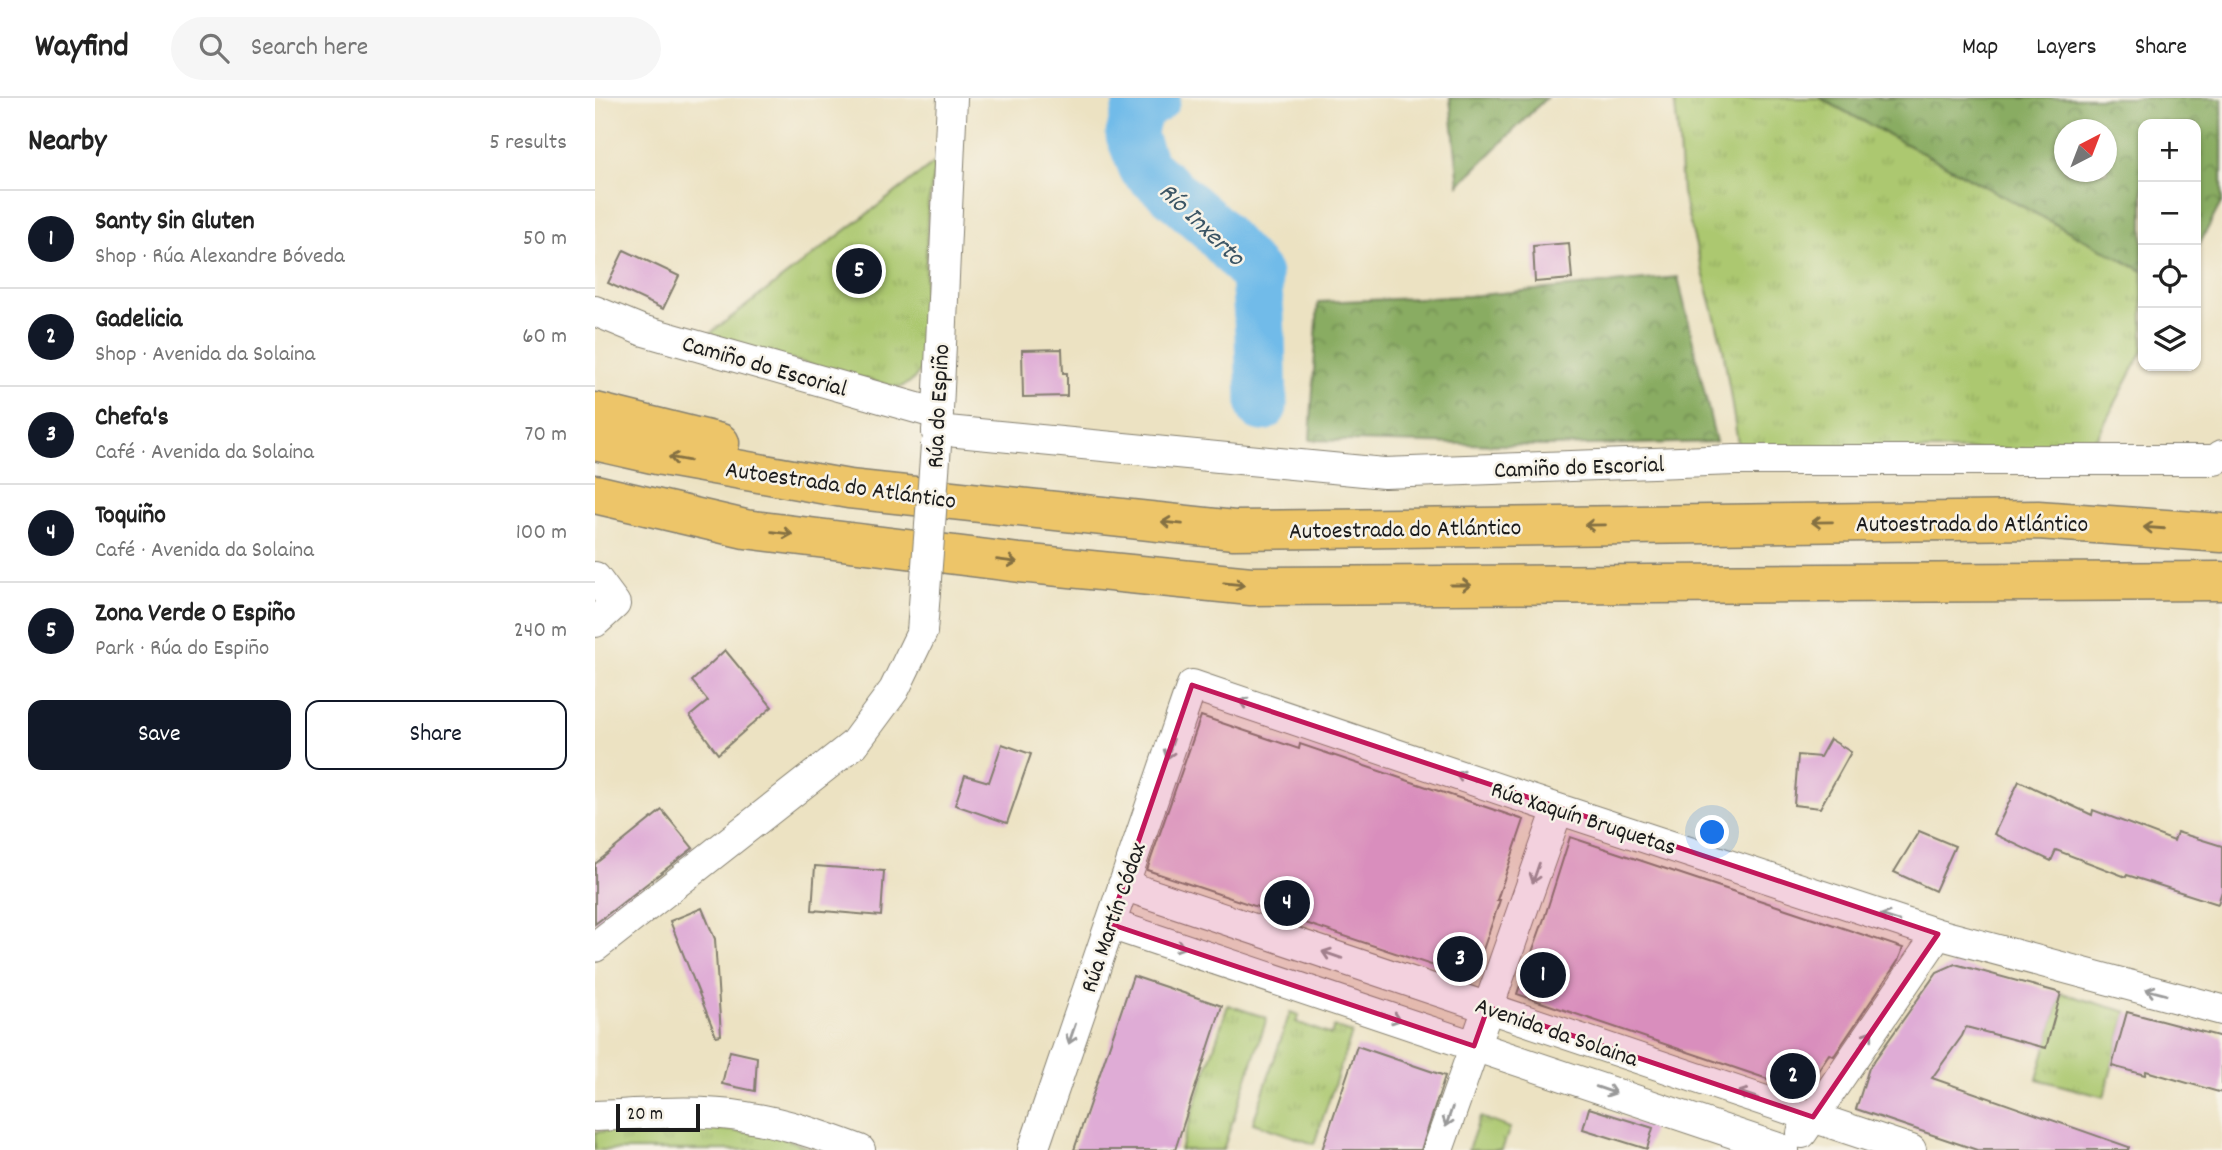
<!DOCTYPE html>
<meta charset="utf-8">
<style>
body{margin:0;font-family:Dekko,sans-serif;background:#f6f6f6;color:#222}
.controls{position:absolute;right:21px;top:21px;display:grid;overflow:hidden;border-radius:14px;box-shadow:0 2px 5px #0004}
.controls button{width:63px;height:63px;display:grid;place-items:center;padding:0;border:0;border-bottom:2px solid #e0e0e0;background:#fff;color:#222;font:35px sans-serif}
.compass{position:absolute;left:1459px;top:21px;width:63px;height:63px;border-radius:50%;background:#fff;box-shadow:0 2px 5px #0004;rotate:42deg}
.scale{position:absolute;left:21px;bottom:18px;width:84px;box-sizing:border-box;padding-left:7px;border:4px solid #1c1c1c;border-top:0;font-size:19px;line-height:24px;white-space:nowrap;color:#1c1c1c;-webkit-text-stroke:5px #f7f3e8;paint-order:stroke}
.you{position:absolute;left:1118px;top:735px;width:24px;height:24px;margin:-18px;border:5px solid #fff;border-radius:50%;background:#1a73e8;box-shadow:0 0 0 10px #1a73e833}
.badge{display:grid;place-items:center;width:46px;height:46px;border-radius:50%;background:#111827;color:#fff;font-size:23px;font-weight:700}
.pin{position:absolute;translate:-50% -50%;border:4px solid #fff;box-shadow:0 2px 7px #0006}
.list{margin:0;padding:0;list-style:none}
h2{display:flex;justify-content:space-between;align-items:center;height:91px;margin:0;padding:0 28px;font-size:30px}
h2 small{font-size:23px;font-weight:400;color:#767676}
.list li{display:grid;grid-template-columns:46px 1fr auto;gap:21px;align-items:center;box-sizing:border-box;height:98px;padding:0 28px;border-top:2px solid #e0e0e0}
.list b{display:block;font-size:26px;white-space:nowrap}
.list p{margin:0;font-size:23px;white-space:nowrap;color:#767676}
.list em{font-size:23px;font-style:normal;color:#767676}
.actions{display:flex;gap:14px;padding:21px 28px}
.actions a{flex:1;padding:16px 0;border:2px solid #111827;border-radius:14px;text-align:center;font-size:24px;color:#111827}
.actions .main{background:#111827;color:#fff}
.icon{flex:none;width:38px;height:38px;fill:none;stroke:currentColor;stroke-width:2;stroke-linecap:round;stroke-linejoin:round}
.map{position:relative;flex:none;width:1627px;height:1052px;overflow:hidden}
header{display:flex;align-items:center;gap:42px;box-sizing:border-box;height:98px;padding:0 35px;background:#fff;border-bottom:2px solid #e0e0e0}
header strong{font-size:33px}
nav{display:flex;gap:38px;margin-inline-start:auto;font-size:24px}
.search{width:490px;height:63px;background:#f6f6f6;display:flex;align-items:center;gap:18px;box-sizing:border-box;padding:0 24px;border-radius:38px;color:#767676;font-size:26px}
main{display:flex}
aside{flex:1;background:#fff}
.map>svg:first-child{display:block}
.grass{fill:url(#grass-tufts);stroke:#647246;stroke-width:2}
.forest{fill:url(#forest-crowns);stroke:#52643f;stroke-width:2;fill-rule:evenodd}
.lines{fill:none;stroke-linecap:round;stroke-linejoin:round}
.river{stroke:#71bbe9;stroke-width:51}
.building{fill:#dfacd6}
.street-casing{stroke:#847f6f;stroke-width:32}
.highway-casing{stroke:#847f6f;stroke-width:41}
.street{stroke:#fff;stroke-width:30}
.highway{stroke:#edc569;stroke-width:38}
.street-bridge-casing{stroke:#847f6f;stroke-width:32;stroke-linecap:butt}
.street-bridge{stroke:#fff;stroke-width:30}
.oneway{stroke:#847042}
.oneway2{stroke:#999}
.marked{fill:#c2185b;fill-opacity:0.2;stroke:#c2185b;stroke-width:5;stroke-linejoin:round}
.labels{text-anchor:middle;stroke-width:5;stroke-linejoin:round;paint-order:stroke}
.street-label{font-size:24px;fill:#1c1c1c;stroke:#f7f3e8}
.water-label{font-size:26px;font-style:italic;fill:#3a5464;stroke:#f7f3e8}
</style>
<header>
<strong>Wayfind</strong>
<div class="search"><svg class="icon" aria-label="search" viewBox="0 0 24 24"><circle cx="10" cy="10" r="6"/><path d="M15 15l6 6"/></svg>Search here</div>
<nav><a>Map</a><a>Layers</a><a>Share</a></nav>
</header>
<main>
<aside>
<h2>Nearby<small>5 results</small></h2>
<ul class="list">
<li><span class="badge">1</span><div><b>Santy Sin Gluten</b><p>Shop · Rúa Alexandre Bóveda</p></div><em>50 m</em></li>
<li><span class="badge">2</span><div><b>Gadelicia</b><p>Shop · Avenida da Solaina</p></div><em>60 m</em></li>
<li><span class="badge">3</span><div><b>Chefa's</b><p>Café · Avenida da Solaina</p></div><em>70 m</em></li>
<li><span class="badge">4</span><div><b>Toquiño</b><p>Café · Avenida da Solaina</p></div><em>100 m</em></li>
<li><span class="badge">5</span><div><b>Zona Verde O Espiño</b><p>Park · Rúa do Espiño</p></div><em>240 m</em></li>
</ul>
<div class="actions"><a class="main">Save</a><a>Share</a></div>
</aside>
<div class="map">
<svg width="1627" height="1052" viewBox="0 0 1627 1052">
<defs>
<pattern id="grass-tufts" width="24" height="20" patternUnits="userSpaceOnUse" patternTransform="scale(1.75)"><rect width="24" height="20" fill="#acc86f"/><path d="M3 7l-1-3M5 7V3M7 7l1-3M15 17l-1-3M17 17v-4M19 17l1-3" fill="none" stroke="#93ab60"/></pattern>
<pattern id="forest-crowns" width="20" height="18" patternUnits="userSpaceOnUse" patternTransform="scale(1.75)"><rect width="20" height="18" fill="#89ac62"/><path d="M2 6a3 3 0 1 1 6 0M12 15a3 3 0 1 1 6 0" fill="none" stroke="#6f8b50"/></pattern>
</defs>
<rect width="100%" height="100%" fill="#f7f3e8"/>
<filter id="ink" filterUnits="userSpaceOnUse"><feTurbulence type="fractalNoise" baseFrequency=".0143" numOctaves="2"/><feDisplacementMap in="SourceGraphic" scale="14" xChannelSelector="R" yChannelSelector="G"/><feConvolveMatrix kernelMatrix="1 2 1 2 8 2 1 2 1" color-interpolation-filters="sRGB"/></filter>
<filter id="wash" filterUnits="userSpaceOnUse"><feTurbulence type="fractalNoise" baseFrequency=".00686" numOctaves="4" result="noise"/><feDisplacementMap in="SourceGraphic" scale="28" xChannelSelector="R" yChannelSelector="G"/><feGaussianBlur stdDeviation="1.57" result="paint"/><feColorMatrix in="noise" values="0 0 0 0 0 0 0 0 0 0 0 0 0 0 0 0 0 1.4 0 .05"/><feComposite in="paint" operator="in"/></filter>
<g filter="url(#wash)">
<rect width="100%" height="100%" fill="#ece2c2"/>
<path class="grass" d="M1079,0H1225L1548,173V253L1496,351L1151,353L1143,346L1128,250L1087,95L1084,44Z
M342,63L333,106L327,270L317,283L304,290L110,239Z
M1466,895L1532,914L1509,999L1442,981Z
M633,907L672,920L628,1052H585Z
M695,914L704,917L701,924L736,937L739,929L757,935L719,1046L658,1025Z
M885,1019L915,1030L907,1052H873Z
M87,1027L186,1038L217,1052H0V1034Z"/>
<path class="forest" d="M855,0H951L864,87Z
M1225,0H1627V103L1601,153V26H1548V173ZM1470,32H1512V74H1470Z
M1083,179L1121,344L952,348L715,342L723,204L873,198Z"/>
<g class="lines">
<path class="river" d="M560,0L543,10L536,37L549,70L616,128L661,177L665,236L667,308"/>
</g>
<g id="blocks">
<path class="building" d="M974,145L977,181L940,184L938,148Z
M29,152L84,178L68,211L13,185Z
M467,251L468,275H472V298L428,299L427,252Z
M130,552L177,609L123,656L95,618L113,603L97,583Z
M606,618L704,651L705,646L929,722L902,802H905L878,881L552,772Z
M1235,641L1256,654L1225,710L1199,707L1203,657L1225,659Z
M407,646L436,656L412,725L360,707L370,677L394,684Z
M1424,683L1497,717L1498,712L1579,743L1582,734L1627,748V793L1623,806L1532,777L1531,779L1461,752L1456,763L1399,736Z
M67,712L98,750L0,826V766Z
M1324,733L1360,748L1340,793L1299,774Z
M975,739L1308,850L1303,863L1239,958L1234,956L1212,989L1205,992L922,896L950,818Z
M220,768L289,773L286,818L217,812Z
M107,810L120,841L126,937L121,938L75,823Z
M1360,866L1466,895L1451,950L1371,929L1367,938L1337,980L1534,1049L1533,1052H1382L1261,1011L1274,970L1342,874Z
M538,878L627,908L580,1052H479Z
M1532,914L1627,939V995L1551,973L1550,977L1517,968Z
M762,948L850,978L826,1052H727Z
M135,953L162,959L160,993L127,986Z
M994,1010L1058,1030L1052,1051L988,1031Z"/>
</g>
</g>
<g filter="url(#ink)">
<use href="#blocks" fill-opacity="0" stroke="#847f6f" stroke-width="2"/>
<g class="lines">
<defs>
<path id="street" d="M0,213L46,232L343,316
M342,332L789,375L1140,362H1620L1627,357
M342,335L357,0
M0,479L20,506L0,524
M528,787L1316,1052
M515,826L1189,1052
M0,849L259,646L299,592L327,534
M0,1018C50,1016 101,1011 151,1019C191,1025 228,1038 265,1052
M1207,1035L1343,836
M438,1052L597,587L963,711L1343,836L1627,912
M843,1052L963,711"/>
<path id="highway" d="M0,314L125,345
M0,343L62,357L254,391L639,432L1443,422L1627,435
M0,396L150,431L425,465L656,488L1627,483"/>
</defs>
<use href="#street" class="street-casing"/>
<use href="#highway" class="highway-casing"/>
<use href="#street" class="street"/>
<use href="#highway" class="highway"/>
<defs>
<path id="street-bridge" d="M327,534L341,347"/>
</defs>
<use href="#street-bridge" class="street-bridge-casing"/>
<use href="#street-bridge" class="street-bridge"/>
</g>
<defs><path id="oneway-shaft" d="M-6 0H5M1.5-3L5.5 0L1.5 3" fill="none" stroke-width="1.6" stroke-linecap="round" stroke-linejoin="round" transform="scale(1.75)"/></defs>
<g class="oneway">
<use href="#oneway-shaft" transform="translate(84 361) rotate(-170)"/>
<use href="#oneway-shaft" transform="translate(1227 424) rotate(179)"/>
<use href="#oneway-shaft" transform="translate(577 425) rotate(-174)"/>
<use href="#oneway-shaft" transform="translate(1000 427) rotate(179)"/>
<use href="#oneway-shaft" transform="translate(1559 430) rotate(-176)"/>
<use href="#oneway-shaft" transform="translate(187 435) rotate(7)"/>
<use href="#oneway-shaft" transform="translate(412 463) rotate(7)"/>
<use href="#oneway-shaft" transform="translate(639 486) rotate(6)"/>
<use href="#oneway-shaft" transform="translate(866 487)"/>
</g>
<g class="oneway2">
<use href="#oneway-shaft" transform="translate(654 606) rotate(-161)"/>
<use href="#oneway-shaft" transform="translate(575 651) rotate(109)"/>
<use href="#oneway-shaft" transform="translate(870 679) rotate(-161)"/>
<use href="#oneway-shaft" transform="translate(941 775) rotate(109)"/>
<use href="#oneway-shaft" transform="translate(1295 820) rotate(-162)"/>
<use href="#oneway-shaft" transform="translate(580 847) rotate(18)"/>
<use href="#oneway-shaft" transform="translate(737 857) rotate(-161)"/>
<use href="#oneway-shaft" transform="translate(1561 894) rotate(-165)"/>
<use href="#oneway-shaft" transform="translate(796 919) rotate(19)"/>
<use href="#oneway-shaft" transform="translate(477 936) rotate(109)"/>
<use href="#oneway-shaft" transform="translate(1271 941) rotate(-55)"/>
<use href="#oneway-shaft" transform="translate(1011 992) rotate(19)"/>
<use href="#oneway-shaft" transform="translate(1153 997) rotate(-161)"/>
<use href="#oneway-shaft" transform="translate(854 1019) rotate(109)"/>
</g>
</g>
<path class="marked" d="M597,587L1343,836L1218,1019L893,909L879,948L515,826Z"/>
<g class="labels">
<g class="street-label">
<text transform="translate(170 267) rotate(16)" y="8">Camiño do Escorial</text>
<text transform="translate(342 308) rotate(-87)" y="8">Rúa do Espiño</text>
<text transform="translate(984 368) rotate(-2)" y="8">Camiño do Escorial</text>
<text transform="translate(246 386) rotate(8)" y="8">Autoestrada do Atlántico</text>
<text x="1377" y="433">Autoestrada do Atlántico</text>
<text transform="translate(810 430) rotate(-1)" y="8">Autoestrada do Atlántico</text>
<text transform="translate(989 719) rotate(18)" y="8">Rúa Xaquín Bruquetas</text>
<text transform="translate(517 819) rotate(-71)" y="8">Rúa Martín Códax</text>
<text transform="translate(962 933) rotate(19)" y="8">Avenida da Solaina</text>
</g>
<g class="water-label">
<text transform="translate(608 125) rotate(44)" y="9">Río Inxerto</text>
</g>
</g>
</svg>
<div class="controls">
<button>+</button>
<button>−</button>
<button><svg class="icon" aria-label="locate" viewBox="0 0 24 24"><circle cx="12" cy="12" r="6"/><path d="M12 2v4M12 18v4M2 12h4M18 12h4"/></svg></button>
<button><svg class="icon" aria-label="layers" viewBox="0 0 24 24"><path d="M12 4l9 5-9 5-9-5zM3 14l9 5 9-5"/></svg></button>
</div>
<svg class="compass" viewBox="-18 -18 36 36"><path d="M0-13l5 13h-10z" fill="#e53935"/><path d="M0 13l5-13h-10z" fill="#767676"/></svg>
<div class="scale">20 m</div>
<div class="you"></div>
<div class="pin badge" style="left:948px;top:877px">1</div>
<div class="pin badge" style="left:1198px;top:978px">2</div>
<div class="pin badge" style="left:865px;top:861px">3</div>
<div class="pin badge" style="left:692px;top:805px">4</div>
<div class="pin badge" style="left:264px;top:173px">5</div>
</div>
</main>
